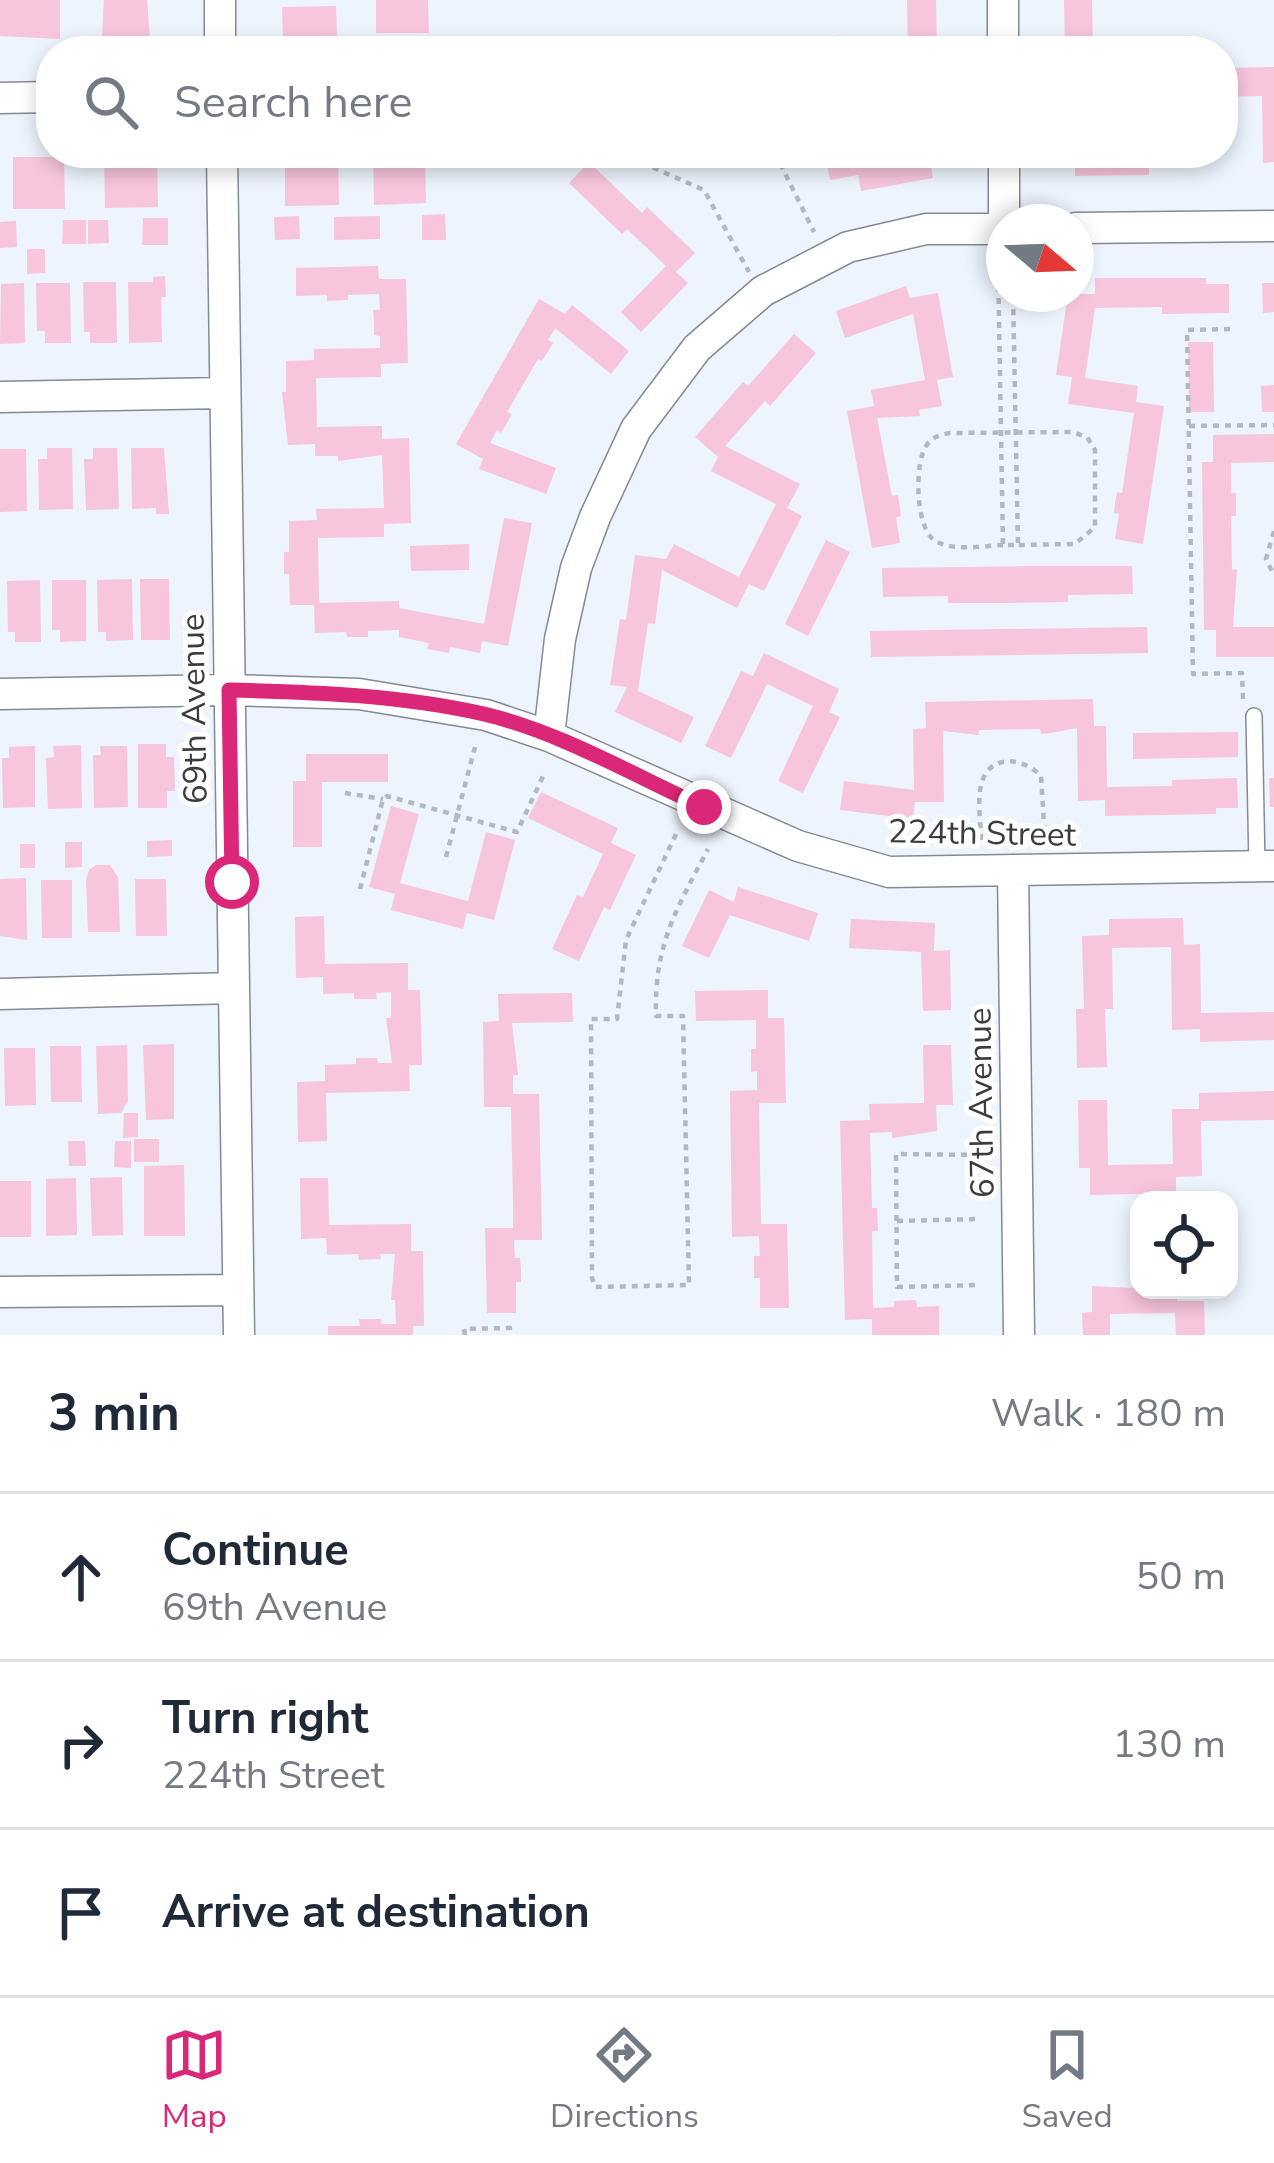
<!DOCTYPE html>
<meta charset="utf-8">
<style>
body{margin:0;font-family:"Nunito Sans",sans-serif;background:#f2f2f3;color:#1f2937}
.controls{position:absolute;right:36px;bottom:36px;display:grid;overflow:hidden;border-radius:24px;box-shadow:0 6px 18px #0003}
.controls button{width:108px;height:108px;display:grid;place-items:center;padding:0;border:0;border-bottom:3px solid #e0e1e3;background:#fff;color:#1f2937;font:60px sans-serif}
.compass{position:absolute;left:986px;top:204px;width:108px;height:108px;border-radius:50%;background:#fff;box-shadow:0 6px 18px #0003;rotate:109deg}
.stop{position:absolute;width:36px;height:36px;margin:-27px;border:9px solid #db2777;border-radius:50%;background:#fff}
.stop.end{background:#db2777;border-color:#fff;box-shadow:0 3px 12px #0008}
.list{margin:0;padding:0;list-style:none}
h2{display:flex;justify-content:space-between;align-items:center;height:156px;margin:0;padding:0 48px;font-size:51px}
h2 small{font-size:39px;font-weight:400;color:#747a83}
.list li{display:grid;grid-template-columns:78px 1fr auto;gap:36px;align-items:center;box-sizing:border-box;height:168px;padding:0 48px;border-top:3px solid #e0e1e3}
.list b{display:block;font-size:45px;white-space:nowrap}
.list p{margin:0;font-size:39px;white-space:nowrap;color:#747a83}
.list em{font-size:39px;font-style:normal;color:#747a83}
.icon{flex:none;width:66px;height:66px;fill:none;stroke:currentColor;stroke-width:2;stroke-linecap:round;stroke-linejoin:round}
.map{position:relative;flex:none;width:1274px;height:1335px;overflow:hidden}
.search{position:absolute;background:#fff;box-shadow:0 6px 18px #0003;left:36px;right:36px;top:36px;height:132px;display:flex;align-items:center;gap:30px;box-sizing:border-box;padding:0 42px;border-radius:48px;color:#747a83;font-size:45px}
.sheet{height:660px;background:#fff}
nav{display:flex;justify-content:space-around;align-items:center;box-sizing:border-box;height:168px;border-top:3px solid #e0e1e3;background:#fff;font-size:33px;color:#747a83}
nav a{display:grid;justify-items:center;gap:6px}
nav .on{color:#db2777}
.map>svg:first-child{display:block}
.building{fill:#f7c5dc}
.lines{fill:none;stroke-linecap:round;stroke-linejoin:round}
.lane-casing{stroke:#848a92;stroke-width:18}
.street-casing{stroke:#848a92;stroke-width:33}
.path{stroke:#b3b8c0;stroke-width:4.5;stroke-dasharray:6 6;stroke-linecap:butt}
.lane{stroke:#fff;stroke-width:15}
.street{stroke:#fff;stroke-width:30}
.route{stroke:#db2777;stroke-width:15}
.labels{text-anchor:middle;stroke-width:10;stroke-linejoin:round;paint-order:stroke}
.street-label{font-size:33px;fill:#393c40;stroke:#fff}
</style>
<div class="map">
<svg width="1274" height="1335" viewBox="0 0 1274 1335">
<rect width="100%" height="100%" fill="#edf4fd"/>
<path class="building" d="M0,0H60V39L0,36Z
M104,0H147L151,51H101Z
M376,0H428L429,33H376Z
M907,0H936L937,51H908Z
M1064,0H1092L1093,51H1065Z
M336,6L337,37H283L282,7Z
M841,35L844,51H815L813,41Z
M774,36L782,51H746Z
M628,39L635,51H606Z
M1274,67V162L1263,163L1262,96L1223,97V68Z
M285,153H338L339,205L285,206Z
M373,153H425L426,203L374,205Z
M825,153H855L857,162L929,153L933,178L861,191L858,175L830,180Z
M1075,153H1149V175L1075,176Z
M1180,153H1209L1210,163H1181Z
M157,154L158,207L105,208L104,155Z
M13,157H64L65,209H13Z
M589,162L642,213L647,207L695,253L676,272L688,283L641,332L621,312L666,266L627,229L622,234L569,183Z
M445,214L446,240H422V215Z
M299,216L300,239L275,240L274,217Z
M380,216V239L334,240V217Z
M143,218H168V245H142Z
M63,220H86V244H62Z
M88,220H108L109,243L88,244Z
M16,221L17,247L0,248V222Z
M27,249H45V273L27,274Z
M378,266L379,279H406L408,363L381,364V377L316,378L317,427L382,426V439L409,438L411,523L384,524V537L318,538L319,603L399,601V608L484,624L504,518L532,523L508,646L482,641L480,653L450,647L449,653L427,649L429,643L399,637V630L368,631V637H347L346,632L315,633L314,605H290L289,574H284V552H289V521L317,520L316,509L384,508L382,455L338,461V456H315V444L288,445L282,392H286V361L314,360V349L380,348V336L374,335V321L373,310H380L379,294L348,295V300L327,301V295L296,296V268Z
M165,276L166,297H161L162,342L129,343L128,282H153V277Z
M1095,278H1206V284H1229V313L1162,314V307L1095,308L1085,378L1138,386L1136,402L1164,406L1143,544L1115,539L1119,514L1114,513L1115,503L1117,492L1122,493L1134,413L1068,404L1072,377L1056,375L1068,294H1095Z
M83,282H116L117,343H90V332H84Z
M24,283L25,343L0,344L1,284Z
M36,283H70L71,343H45V331H37Z
M1262,283H1274V312L1263,313Z
M906,286L910,298L938,293L953,377L937,380L942,406L919,410L920,416L877,418L892,496L898,495L901,516L896,517L900,543L872,548L847,411L874,406L871,390L925,380L913,314L845,338L836,311Z
M539,299L565,314L572,305L629,351L611,374L555,328L548,340L553,343L542,361L538,359L507,412L512,414L501,433L497,430L490,443L556,468L546,494L479,469L483,459L456,444Z
M794,334L816,353L770,406L765,401L725,446L800,484L787,508L802,516L764,591L749,584L737,608L662,570L655,624L648,623L638,691L694,717L681,743L615,712L627,687L610,685L620,619L626,620L635,555L666,559L674,544L739,577L776,504L711,471L718,457L695,437L743,382L748,386Z
M1188,342H1213L1214,412H1189Z
M1274,385V412H1262L1261,386Z
M1274,434V462L1231,463V493H1236V516H1231L1232,570L1237,569L1233,627H1274V657H1216V630H1204L1202,462H1213V435Z
M47,448H72L73,509L39,510L38,459H47Z
M93,448H117L119,509L86,510L84,459H93Z
M131,448H164L169,514H156V508L132,509Z
M0,449H26L27,511L0,512Z
M826,540L850,552L808,636L785,624Z
M469,544V570L411,571L410,546Z
M1029,566H1132L1133,594L1068,595V602L1008,603H948V596L883,597L882,568Z
M132,579L133,640L106,641V632H98L97,580Z
M140,579H169L170,640H141Z
M40,580L41,642H15V632H8L7,581Z
M52,580H86V641L60,642V630H52Z
M1147,627L1148,653L871,657L870,631Z
M764,653L839,689L829,712L840,717L803,793L778,781L813,706L767,684L731,758L705,746L741,671L753,676Z
M1093,699L1094,726H1106L1107,787L1172,786V780L1237,778L1238,808H1216V814L1105,816V800L1078,801L1077,728L1051,733L1041,734L1040,729L979,730V735L943,731L944,802H915L913,819L840,810L844,781L914,790L913,729L926,728L925,702Z
M1238,732V757L1133,759V733Z
M138,744H166V757H174L175,791H167V808H138Z
M81,745L82,808L48,809L46,758L54,757L53,746Z
M35,746V807L3,808L2,758H9V747Z
M100,746H127L128,807L94,808L93,755H101Z
M306,754H388V782H322V847H293V781H306Z
M1269,778H1274V807H1270Z
M541,792L618,828L611,843L636,855L610,910L604,907L579,961L552,949L577,895L583,897L603,854L528,818Z
M391,806L419,814L400,883L468,901L486,832L515,840L494,920L467,913L463,929L391,910L395,894L369,887Z
M172,840V856L147,857V841Z
M65,842H82V867L65,868Z
M20,844H35V868H20Z
M96,865H110L118,877L120,932H88L86,880L89,870Z
M26,878L27,940L0,936V879Z
M135,879H166L167,936H136Z
M41,880H72V938H42Z
M738,887L818,913L809,941L730,915L709,958L682,946L709,890L734,902Z
M324,916L325,964L408,963V990H420L422,1065H409L410,1091L326,1093L327,1141L298,1142L297,1082L325,1081V1065L356,1064V1058H377L378,1063H392L386,1018H391V992L376,993L377,999H354V993L323,994V977L296,978L295,917Z
M1183,918L1184,945L1200,944L1201,1013L1274,1012V1040L1200,1042V1029L1172,1030L1171,947L1112,948L1113,1009H1105L1107,1067L1077,1068L1076,1009H1084L1082,936L1109,935V919Z
M851,919L935,923L934,951L950,950L951,1010L923,1011L921,952L849,948Z
M768,990V1018H784L786,1103H759L761,1224H787L789,1308H760V1278H754V1256H760L759,1236L732,1237L730,1091L757,1090V1071L751,1072V1049H756V1020L696,1021L695,991Z
M572,993L573,1022L512,1023L518,1075H513V1094H539L542,1240H514L515,1258H520L521,1270V1282H516V1313H487L485,1228H513V1203L511,1107H484L483,1022L499,1021L498,994Z
M174,1044V1119L146,1120L143,1045Z
M127,1045L128,1101L121,1113L98,1114L96,1046Z
M923,1045H951L953,1105H936L937,1131L892,1138V1132L870,1133L872,1208H877L878,1231H872L873,1308L894,1307V1301L916,1300L917,1307L939,1306V1335H872V1319L845,1320L840,1121L870,1120L869,1104L924,1103Z
M50,1046H81L82,1102H51Z
M4,1048H35L36,1105L5,1106Z
M1274,1091V1120L1201,1121L1202,1176L1176,1177V1193L1090,1195V1168H1079L1078,1100H1107L1108,1165L1173,1164L1172,1109H1199V1093Z
M124,1113H138V1137L123,1138Z
M134,1139H159V1162H134Z
M68,1141H85L86,1166H69Z
M115,1141H131V1168L114,1167Z
M184,1165L185,1236H144V1166Z
M122,1177L123,1235L92,1236L90,1178Z
M76,1178L77,1235L46,1236V1179Z
M300,1178H328L329,1225L411,1224V1251H423L424,1326H413V1335H328V1326H360L359,1319H381V1324H396L395,1300H391L395,1254H380L381,1259L359,1260L358,1254L327,1255L326,1238L301,1239Z
M0,1181H31V1237H0Z
M1092,1286L1177,1290V1301H1204L1205,1335H1176L1175,1313L1110,1314V1335H1083L1082,1313L1092,1312Z"/>
<g class="lines">
<defs>
<path id="lane" d="M1254,716L1257,866"/>
<path id="street" d="M220,0V51
M1003,0V51
M0,98L51,97
M222,153L239,1335
M1004,153V222
M1076,228L1274,226
M0,397L224,393
M0,694L228,690L359,694L486,715L549,736L798,846L889,872L1274,866
M549,736L560,639L576,568L595,517L636,429L697,348L763,291L848,247L926,229H1004
M1013,870L1019,1335
M0,994L234,988
M0,1292L238,1290"/>
</defs>
<use href="#lane" class="lane-casing"/>
<use href="#street" class="street-casing"/>
<path class="path" d="M620,153L704,190L749,272
M775,153L814,232
M998,262L1003,545H1018L1013,294
M1230,329L1187,330L1193,674L1242,673L1243,699
M1189,426L1274,425
M1274,531L1266,559L1274,575
M1003,545C983,546 956,551 937,542C915,532 914,464 926,446C932,437 939,435 950,433L1072,432L1087,437L1095,450V527L1075,544L1018,545
M345,793L383,799
M676,834L626,940L617,1019H591L592,1278L595,1287L689,1285L683,1016H656C654,945 676,910 708,849
M981,840C981,823 976,795 983,779C994,752 1026,760 1041,776L1045,839
M446,857L475,747
M360,889L383,799L387,796L517,832L544,774
M979,1155L896,1154L897,1287L980,1285
M897,1221L979,1219
M465,1335L464,1329L510,1328V1335"/>
<use href="#lane" class="lane"/>
<use href="#street" class="street"/>
</g>
<g class="lines">
<path class="route" d="M232,882L229,690C314,692 400,695 484,714C560,732 633,775 704,807"/>
</g>
<g class="labels">
<g class="street-label">
<text transform="translate(193 709) rotate(-91)" y="12">69th Avenue</text>
<text transform="translate(982 832) rotate(1)" y="12">224th Street</text>
<text transform="translate(980 1103) rotate(-91)" y="12">67th Avenue</text>
</g>
</g>
</svg>
<div class="controls">
<button><svg class="icon" aria-label="locate" viewBox="0 0 24 24"><circle cx="12" cy="12" r="6"/><path d="M12 2v4M12 18v4M2 12h4M18 12h4"/></svg></button>
</div>
<svg class="compass" viewBox="-18 -18 36 36"><path d="M0-13l5 13h-10z" fill="#e53935"/><path d="M0 13l5-13h-10z" fill="#747a83"/></svg>
<div class="stop" style="left:232px;top:882px"></div>
<div class="stop end" style="left:704px;top:807px"></div>
<div class="search"><svg class="icon" aria-label="search" viewBox="0 0 24 24"><circle cx="10" cy="10" r="6"/><path d="M15 15l6 6"/></svg>Search here</div>
</div>
<section class="sheet">
<h2>3 min<small>Walk · 180 m</small></h2>
<ul class="list">
<li><svg class="icon" aria-label="ahead" viewBox="0 0 24 24"><path d="M12 20V5M6 11l6-6 6 6"/></svg><div><b>Continue</b><p>69th Avenue</p></div><em>50 m</em></li>
<li><svg class="icon" aria-label="right" viewBox="0 0 24 24"><path d="M7 20v-9h11M14 6l5 5-5 5"/></svg><div><b>Turn right</b><p>224th Street</p></div><em>130 m</em></li>
<li><svg class="icon" aria-label="arrive" viewBox="0 0 24 24"><path d="M6 21V4h12l-3 4 3 4H6"/></svg><div><b>Arrive at destination</b></div></li>
</ul>
</section>
<nav>
<a class="on"><svg class="icon" aria-label="map" viewBox="0 0 24 24"><path d="M3 6l6-2 6 2 6-2v14l-6 2-6-2-6 2zM9 4v14M15 6v14"/></svg>Map</a>
<a><svg class="icon" aria-label="directions" viewBox="0 0 24 24"><path d="M12 3l9 9-9 9-9-9zM9 14v-3h6M13 9l2 2-2 2"/></svg>Directions</a>
<a><svg class="icon" aria-label="saved" viewBox="0 0 24 24"><path d="M7 4h10v16l-5-4-5 4z"/></svg>Saved</a>
</nav>
